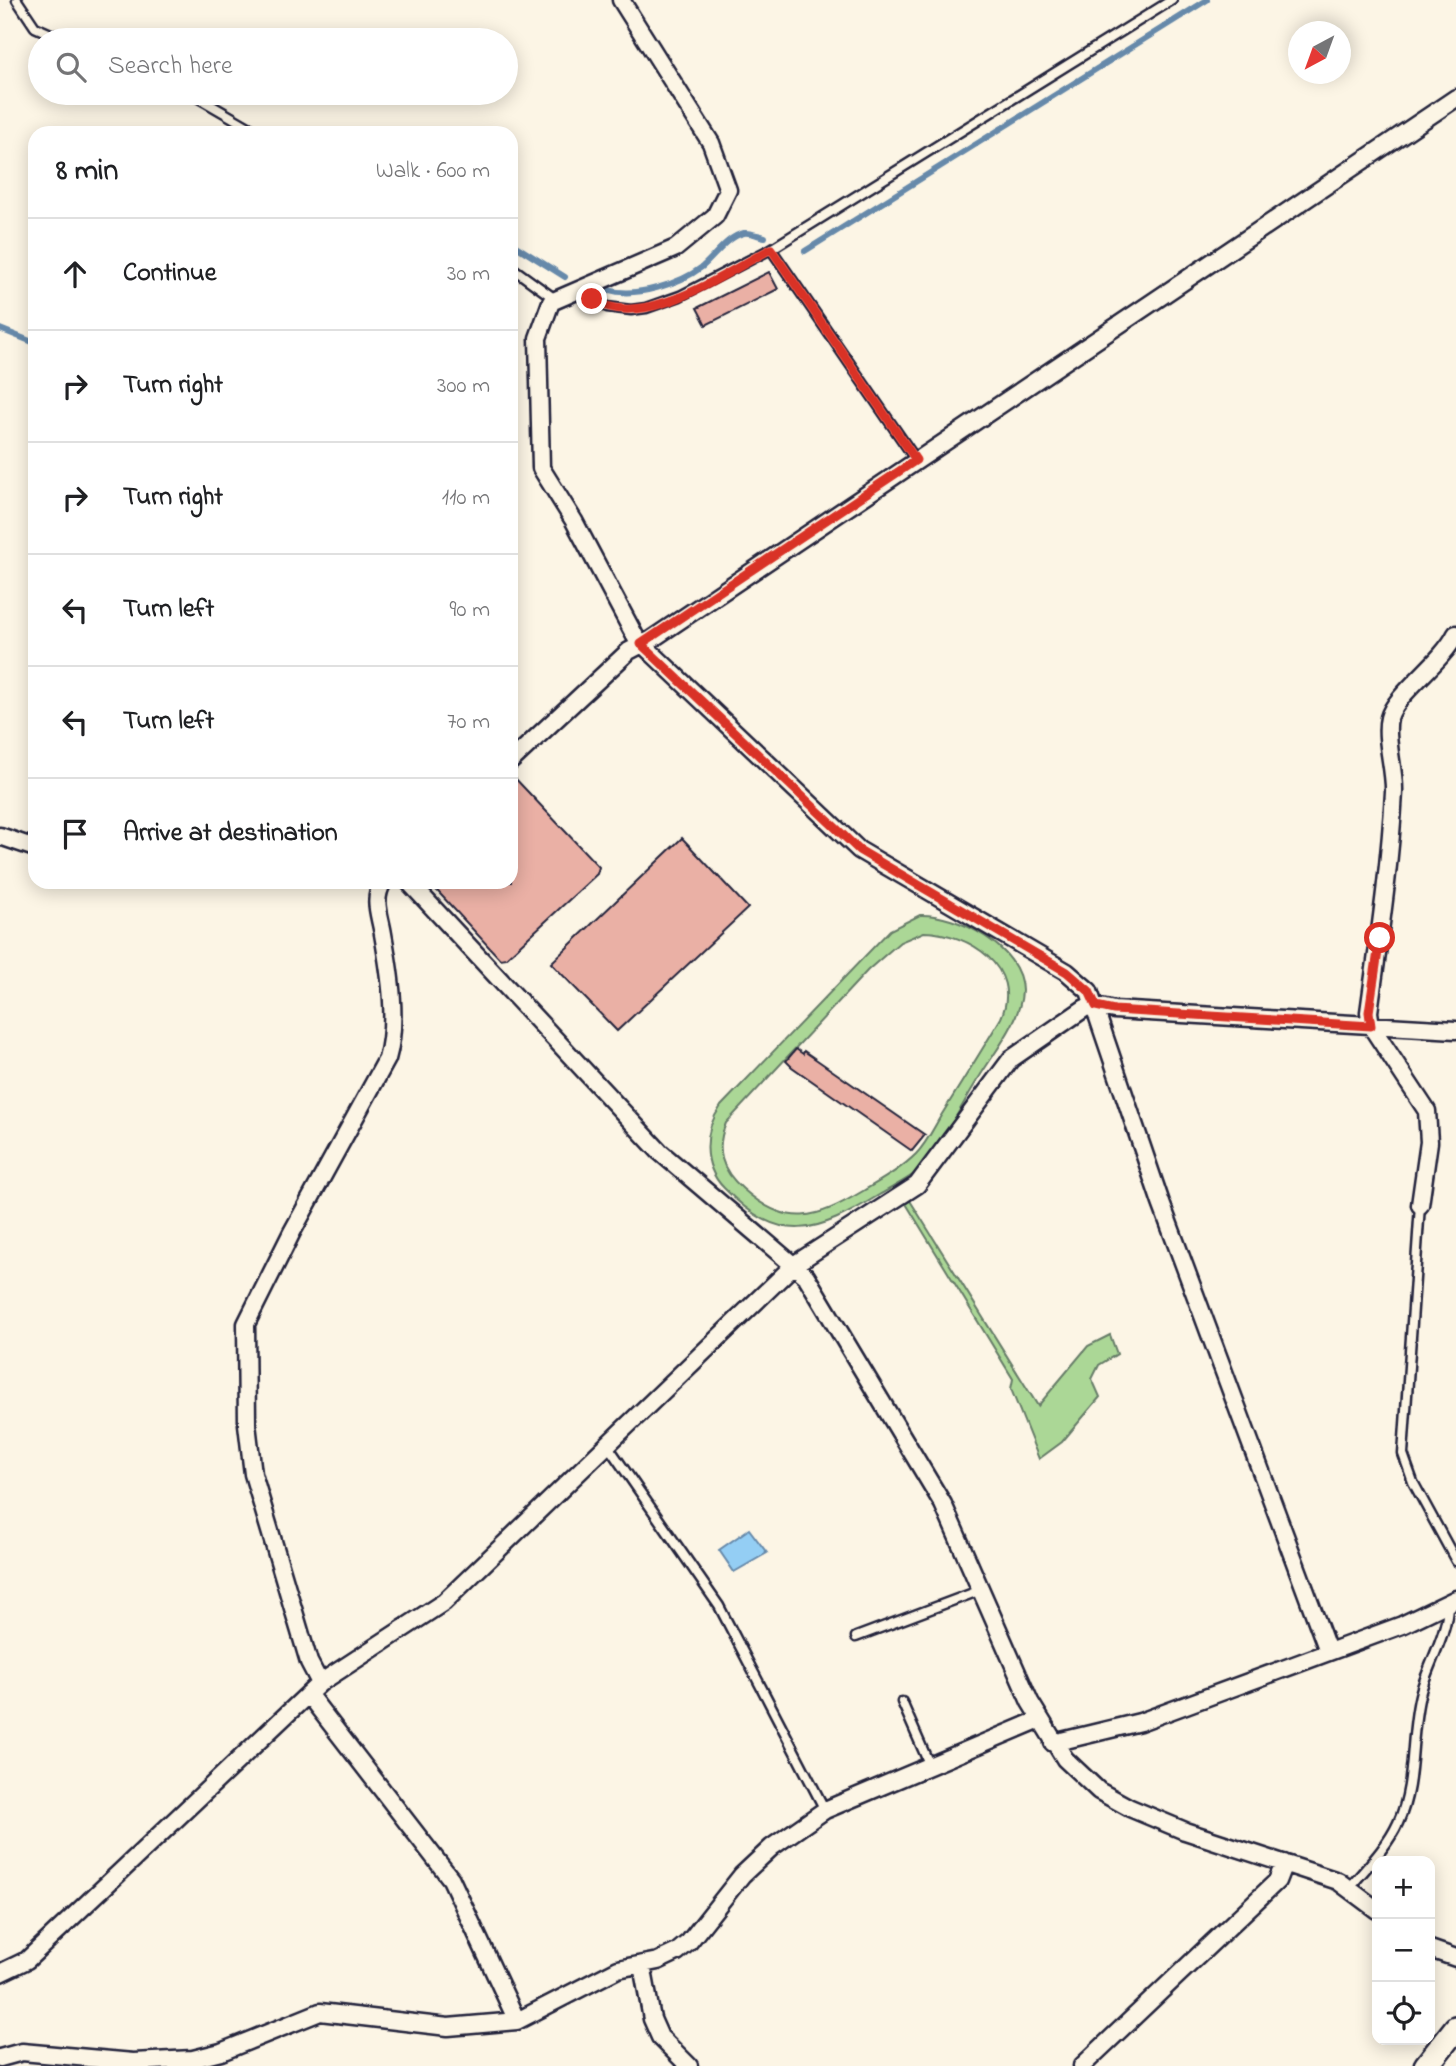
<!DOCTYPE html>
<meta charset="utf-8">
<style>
body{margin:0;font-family:"Indie Flower",sans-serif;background:#f2f2f2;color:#202124}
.controls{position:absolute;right:21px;bottom:21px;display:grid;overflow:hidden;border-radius:14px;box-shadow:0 4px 18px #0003}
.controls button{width:63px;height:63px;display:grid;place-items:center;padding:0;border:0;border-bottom:2px solid #e0e0e0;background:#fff;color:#202124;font:35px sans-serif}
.compass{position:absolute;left:1288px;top:21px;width:63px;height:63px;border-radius:50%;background:#fff;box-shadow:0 4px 18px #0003;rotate:221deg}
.stop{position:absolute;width:21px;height:21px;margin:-16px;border:5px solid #d93025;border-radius:50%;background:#fff}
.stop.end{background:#d93025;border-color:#fff;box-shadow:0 2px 7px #0008}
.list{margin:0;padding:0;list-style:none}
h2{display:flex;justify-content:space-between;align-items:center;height:91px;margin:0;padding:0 28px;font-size:30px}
h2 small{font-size:23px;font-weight:400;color:#757577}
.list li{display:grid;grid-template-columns:46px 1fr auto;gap:21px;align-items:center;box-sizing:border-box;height:112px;padding:0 28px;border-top:2px solid #e0e0e0}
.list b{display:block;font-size:26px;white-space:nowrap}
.list em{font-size:23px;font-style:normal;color:#757577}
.icon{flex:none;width:38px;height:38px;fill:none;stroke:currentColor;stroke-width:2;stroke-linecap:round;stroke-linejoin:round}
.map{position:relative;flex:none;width:1456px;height:2066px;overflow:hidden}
.search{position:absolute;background:#fff;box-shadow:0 4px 18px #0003;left:28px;top:28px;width:490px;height:77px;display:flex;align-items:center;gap:18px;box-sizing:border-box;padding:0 24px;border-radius:38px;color:#757577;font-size:26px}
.panel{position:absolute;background:#fff;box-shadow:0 4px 18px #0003;left:28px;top:126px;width:490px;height:763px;border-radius:21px}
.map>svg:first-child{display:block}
.green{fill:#abd796;stroke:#667c68;stroke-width:2;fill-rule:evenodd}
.water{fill:#94cef4;stroke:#6689aa;stroke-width:2}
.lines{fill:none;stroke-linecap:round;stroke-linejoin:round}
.stream{stroke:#6689aa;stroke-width:6}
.building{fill:#eab0a5;stroke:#22223b;stroke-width:2}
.service-casing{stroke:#22223b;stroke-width:13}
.minor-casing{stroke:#22223b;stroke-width:21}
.secondary-casing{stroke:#22223b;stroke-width:28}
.service{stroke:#fcf5e5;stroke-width:8}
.minor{stroke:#fcf5e5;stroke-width:16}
.secondary{stroke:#fcf5e5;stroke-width:23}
.route{stroke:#d93025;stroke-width:9}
</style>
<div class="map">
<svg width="1456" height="2066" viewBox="0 0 1456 2066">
<rect width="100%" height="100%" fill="#fcf5e5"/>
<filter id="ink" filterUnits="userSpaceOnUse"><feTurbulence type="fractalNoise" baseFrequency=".0143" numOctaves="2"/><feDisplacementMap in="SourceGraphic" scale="14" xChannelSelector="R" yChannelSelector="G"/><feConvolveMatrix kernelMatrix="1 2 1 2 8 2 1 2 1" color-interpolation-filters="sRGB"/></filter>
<g filter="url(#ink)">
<path class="green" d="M920,915C957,914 1022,947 1022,991C1021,1021 995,1051 980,1076C962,1104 947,1136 927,1162C916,1176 894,1186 879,1195C817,1233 781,1247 724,1188C702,1166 703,1131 721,1106L890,930ZM924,932C970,933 1023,968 1001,1018C982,1050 962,1082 942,1114C934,1127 927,1143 916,1154C901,1169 881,1180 863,1191C816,1219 788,1229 743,1189C721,1170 715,1150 726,1123L868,970L900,942Z
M909,1199L1038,1406L1088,1346L1110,1335L1117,1354L1099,1365L1092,1379L1100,1397L1062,1442L1039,1459L1011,1389L1013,1379L905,1202Z"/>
<path class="water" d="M749,1529L767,1553L734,1572L719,1550Z"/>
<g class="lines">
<path class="stream" d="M511,243L565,277
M805,251L1207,0
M609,290C635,298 680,284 702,267C714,257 728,236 744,233C750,232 759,236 765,237
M0,329L35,343"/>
</g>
<path class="building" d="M769,272L778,289L706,325L697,308Z
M511,774L599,867L597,874L506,958L500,959L429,882H511Z
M682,838L748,908L617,1031L551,963Z
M796,1049L803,1054L804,1051L925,1135L912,1151L792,1067L786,1061Z"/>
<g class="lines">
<defs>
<path id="service" d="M17,0L35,27L64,40
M190,93L259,133
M771,249L916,460
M511,267L555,299
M582,289L607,307L631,310L646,308L680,296L771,249L1172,0
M1420,1205L1403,1454L1413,1482L1456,1561
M608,1446L719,1606L825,1810
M856,1637L981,1590
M902,1702L930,1766
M1350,1887C1367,1867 1387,1847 1398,1823C1417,1782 1409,1734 1421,1691C1429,1662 1447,1635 1448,1605"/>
<path id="minor" d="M621,0L711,143L728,190L715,216L676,248L551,302L538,338L541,468L574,521L636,638L859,850L1067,972L1089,991L1161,1203L1328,1651
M511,761L629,651L652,639L1456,98
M0,836L35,848
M409,882L660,1152L806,1276L943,1504L1030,1702L1065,1759L1099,1791L1130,1808L1185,1831L1338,1881L1377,1910
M1420,1205L1429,1142L1427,1111L1371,1026L1369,1012C1379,939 1390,866 1394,792C1395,770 1384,737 1389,718C1395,694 1442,663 1456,634
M320,1683L309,1662L253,1474L247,1424L246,1324L292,1232L387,1059C398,1021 390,973 383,934C380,915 372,900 383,882
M308,1694L451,1879L517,2021
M1053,1743L1140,1722L1402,1625L1456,1599
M1430,1949L1456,1958
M642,1965L652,2019L660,2037L689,2066
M0,1973L27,1960L320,1683L444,1602L795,1264L917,1185L1011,1059L1085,1008L1096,1006L1114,1010L1456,1030
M0,2058L22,2052L133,2062L193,2059L221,2052L320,2012L448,2027L517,2021L618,1969L658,1961L677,1952L689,1942L742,1875L772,1847L825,1810L1038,1720
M1082,2066L1277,1881L1284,1863"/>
<path id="secondary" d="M1426,2066L1456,2028"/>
</defs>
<use href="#service" class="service-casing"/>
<use href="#minor" class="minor-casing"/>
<use href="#secondary" class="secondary-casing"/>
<use href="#service" class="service"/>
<use href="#minor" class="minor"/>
<use href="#secondary" class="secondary"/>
</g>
</g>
<g class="lines" filter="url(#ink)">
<path class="route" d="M592,299C642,333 725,273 771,249L916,460L641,644L859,850L1067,972L1089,991L1096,1006L1114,1010L1371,1026L1369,1012L1380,938"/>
</g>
</svg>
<div class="controls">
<button>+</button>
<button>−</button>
<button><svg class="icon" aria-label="locate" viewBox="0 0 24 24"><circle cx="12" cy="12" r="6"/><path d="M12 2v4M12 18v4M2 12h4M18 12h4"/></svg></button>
</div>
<svg class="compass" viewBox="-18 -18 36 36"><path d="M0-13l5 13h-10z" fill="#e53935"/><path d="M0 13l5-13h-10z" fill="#757577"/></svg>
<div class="stop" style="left:1380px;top:938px"></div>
<div class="stop end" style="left:592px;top:299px"></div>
<div class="search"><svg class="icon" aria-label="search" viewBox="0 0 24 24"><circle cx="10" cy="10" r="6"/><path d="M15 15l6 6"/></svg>Search here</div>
<section class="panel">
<h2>8 min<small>Walk · 600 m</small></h2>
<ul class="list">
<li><svg class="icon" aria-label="ahead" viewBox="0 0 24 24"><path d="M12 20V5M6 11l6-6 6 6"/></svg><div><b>Continue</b></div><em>30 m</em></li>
<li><svg class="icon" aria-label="right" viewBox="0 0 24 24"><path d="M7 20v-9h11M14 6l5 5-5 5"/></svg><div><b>Turn right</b></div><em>300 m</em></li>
<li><svg class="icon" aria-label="right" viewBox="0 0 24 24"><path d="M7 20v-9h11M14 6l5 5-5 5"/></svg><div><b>Turn right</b></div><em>110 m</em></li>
<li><svg class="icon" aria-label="left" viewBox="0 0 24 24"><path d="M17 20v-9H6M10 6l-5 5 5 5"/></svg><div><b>Turn left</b></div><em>90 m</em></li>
<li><svg class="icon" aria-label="left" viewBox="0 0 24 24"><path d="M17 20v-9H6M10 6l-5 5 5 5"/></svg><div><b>Turn left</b></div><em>70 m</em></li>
<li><svg class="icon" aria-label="arrive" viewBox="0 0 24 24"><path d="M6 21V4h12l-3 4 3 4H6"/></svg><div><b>Arrive at destination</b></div></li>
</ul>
</section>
</div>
